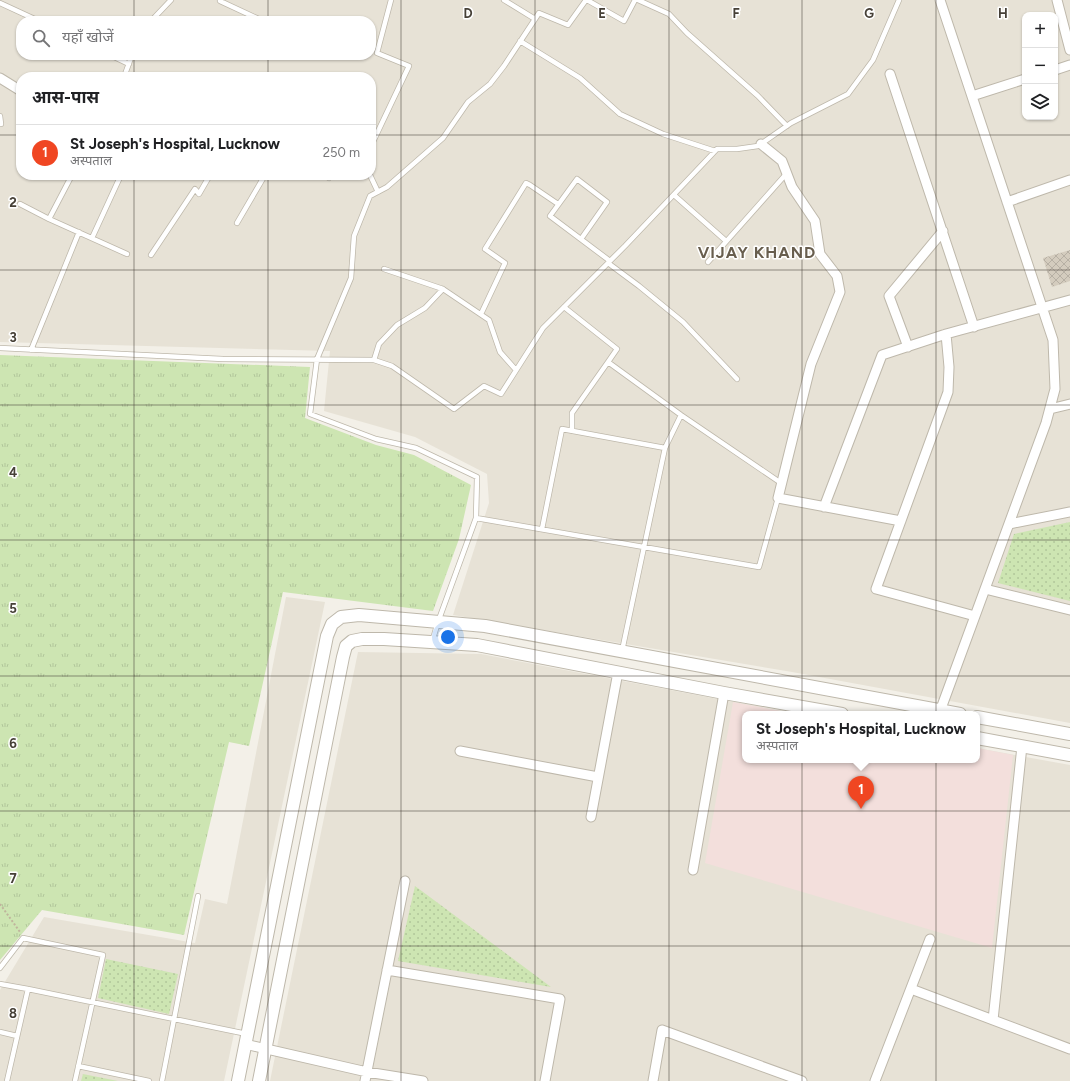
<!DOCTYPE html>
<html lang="hi">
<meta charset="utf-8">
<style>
body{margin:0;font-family:Figtree,"Noto Sans Devanagari",sans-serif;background:#f6f6f6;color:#202124}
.controls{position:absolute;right:12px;top:12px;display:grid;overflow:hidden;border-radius:8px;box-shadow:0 1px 3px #0004}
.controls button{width:36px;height:36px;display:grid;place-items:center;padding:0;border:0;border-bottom:1px solid #e0e0e0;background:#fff;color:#202124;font:20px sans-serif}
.you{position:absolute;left:448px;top:637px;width:14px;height:14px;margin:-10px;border:3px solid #fff;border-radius:50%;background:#1a73e8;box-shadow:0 0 0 6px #1a73e833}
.badge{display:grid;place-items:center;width:26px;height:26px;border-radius:50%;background:#f04622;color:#fff;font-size:13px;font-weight:700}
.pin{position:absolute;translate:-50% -33px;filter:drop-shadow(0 1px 2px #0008)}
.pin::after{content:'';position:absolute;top:21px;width:14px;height:12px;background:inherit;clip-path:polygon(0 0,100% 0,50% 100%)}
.popup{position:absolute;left:742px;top:711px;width:238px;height:52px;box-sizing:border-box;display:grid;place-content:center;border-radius:8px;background:#fff;filter:drop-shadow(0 1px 3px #0005);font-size:13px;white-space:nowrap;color:#757577}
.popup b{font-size:15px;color:#202124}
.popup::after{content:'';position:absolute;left:50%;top:100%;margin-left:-8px;border:8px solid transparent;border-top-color:#fff}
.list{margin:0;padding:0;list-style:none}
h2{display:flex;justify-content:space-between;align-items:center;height:52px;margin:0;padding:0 16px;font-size:17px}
h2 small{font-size:13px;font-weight:400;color:#757577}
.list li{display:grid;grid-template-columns:26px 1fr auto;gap:12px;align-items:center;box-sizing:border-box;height:56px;padding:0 16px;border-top:1px solid #e0e0e0}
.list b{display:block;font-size:15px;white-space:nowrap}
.list p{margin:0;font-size:13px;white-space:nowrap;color:#757577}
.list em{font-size:13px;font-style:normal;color:#757577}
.icon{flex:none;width:22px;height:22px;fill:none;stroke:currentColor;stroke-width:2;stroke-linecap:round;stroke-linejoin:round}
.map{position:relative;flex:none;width:1070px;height:1081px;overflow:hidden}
.search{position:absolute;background:#fff;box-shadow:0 1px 3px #0004;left:16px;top:16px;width:360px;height:44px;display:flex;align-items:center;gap:10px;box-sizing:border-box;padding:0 14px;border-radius:16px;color:#757577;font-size:15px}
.panel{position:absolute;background:#fff;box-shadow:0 1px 3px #0004;left:16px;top:72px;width:360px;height:108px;border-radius:16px}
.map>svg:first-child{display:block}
.residential{fill:#e7e2d6;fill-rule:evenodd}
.medical{fill:#f3dfdc}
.grass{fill:url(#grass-tufts)}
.park{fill:url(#park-dots)}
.building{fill:url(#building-cross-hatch)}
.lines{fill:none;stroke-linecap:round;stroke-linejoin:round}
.service-casing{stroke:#beb8ab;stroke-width:6}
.minor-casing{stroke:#beb8ab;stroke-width:11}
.tertiary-casing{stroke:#beb8ab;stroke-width:14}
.path{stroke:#bfb49c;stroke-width:2;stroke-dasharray:2 2;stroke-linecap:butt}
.service{stroke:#fff;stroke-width:4.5}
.minor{stroke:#fff;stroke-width:9}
.tertiary{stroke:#fff;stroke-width:12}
.grid{fill:none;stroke:#464037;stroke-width:1;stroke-opacity:0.55}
.labels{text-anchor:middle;stroke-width:3;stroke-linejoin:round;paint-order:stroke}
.district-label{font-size:16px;font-weight:bold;letter-spacing:1px;fill:#685e4e;stroke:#fff}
.grid-label{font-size:13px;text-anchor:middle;font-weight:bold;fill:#464037;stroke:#fff;stroke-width:3;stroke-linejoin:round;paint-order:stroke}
</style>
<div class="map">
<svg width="1070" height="1081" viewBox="0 0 1070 1081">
<defs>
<pattern id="grass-tufts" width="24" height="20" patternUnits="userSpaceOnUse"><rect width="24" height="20" fill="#cde5b2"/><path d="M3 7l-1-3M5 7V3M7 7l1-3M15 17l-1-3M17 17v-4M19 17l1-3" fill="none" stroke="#b1c69a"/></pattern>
<pattern id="park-dots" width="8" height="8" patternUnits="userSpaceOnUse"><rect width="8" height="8" fill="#cde5b2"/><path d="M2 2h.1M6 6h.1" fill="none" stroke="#b1c69a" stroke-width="1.8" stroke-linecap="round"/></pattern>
<pattern id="building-cross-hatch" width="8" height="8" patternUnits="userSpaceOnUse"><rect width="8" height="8" fill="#d4ccbe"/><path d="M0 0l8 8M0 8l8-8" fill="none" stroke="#b7b0a4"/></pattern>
</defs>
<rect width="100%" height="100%" fill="#f3f0e8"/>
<path class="residential" d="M0,0H1070V723L792,672L453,615L489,503L487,474L415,437L324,411L330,351L0,342ZM1025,15H1055V117H1025ZM21,21H371V55H21ZM21,77H371V175H21Z
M286,597L325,602L224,1081H0V990L44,917L195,943L205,899L227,904Z
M358,652L481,654L797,714H745V760H977V748L1070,765V1081H270Z"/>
<path class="medical" d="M733,702L797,714H745V760H977V748L1013,755L992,948L705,863Z"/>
<path class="grass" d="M0,355L310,367L305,418L376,445L414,455L471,485L459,539L433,611L283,592L249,746L229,742L184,935L42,910L0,960Z"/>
<path class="park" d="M1070,522V601L998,583L1014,534Z
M415,886L551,987L398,961Z
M106,959L178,974L169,1014L98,998Z
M83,1074L118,1081H81Z"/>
<path class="building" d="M1070,250V281L1052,287L1043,258Z"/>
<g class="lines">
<defs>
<path id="service" d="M221,0L220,1L263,21
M504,0L535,19
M587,0L624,21L635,0
M638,0L669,14L687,33L758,96L787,126
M0,3L39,21
M151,21L171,0
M520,41L580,78L620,114L663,134L715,151
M110,55L129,64
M124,77L132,55
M0,116L1,124
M371,146L409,66L377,53L391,0
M325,175L329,178
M370,175L378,192
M674,195L726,241
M20,204L49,219L127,254
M49,219L72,175
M237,223L265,175
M92,238L121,175
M581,239L607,202L577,179L550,216L610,261
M151,255L195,189L199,194L210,175
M708,262L787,173
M608,263L639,286L683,322L737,379
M384,269L443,289L489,320L500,352L516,370
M564,307L617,349L608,362L681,415L781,483
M481,314L505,263L485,249L526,183L530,185L558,204
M0,348L223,359L374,360L392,366L454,409L484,386L501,394L543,328L625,246L717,149H737L758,146L791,123L848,94L873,60L899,0
M31,350L79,232
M374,360L379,344L397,325L425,308L443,289
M572,431V413L608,362
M476,518L759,567L778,498
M542,529L562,429L665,448
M432,642L438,622L476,518L477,477L416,448L376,439L310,414L317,359L351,278L354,236L370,196L387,187L443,138L468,102L490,84L504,66L539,13L568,25L586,0
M622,651L665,448L681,415
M0,968L23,938L103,955L75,1081
M0,984L28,989L247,1034
M0,1032L17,1036
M78,1066L149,1081
M7,1081L28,989
M162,1081L198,896"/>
<path id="minor" d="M1057,0L1070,50
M1055,70L1070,65
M890,74L974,327
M0,78L21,91
M972,96L1025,79
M761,144L782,161L792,187L815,221L820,254L837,276L840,292L811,364L778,498L901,521
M1007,202L1070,180
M946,334L949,367L948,392L876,589L975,616
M908,347L889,296L943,231
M1050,409L1070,404
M824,507L882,355L946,334L1070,300
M1009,524L1070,512
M985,589L1070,610
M939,714L1046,423L1055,389L1053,340L940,0
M460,751L598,777
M591,817L618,672
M693,870L724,693
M387,970L560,999L545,1081
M911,989L1070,1049
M993,1020L1022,746
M245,1044L367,1072L423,1081
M365,1081L405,881
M653,1081L662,1030L802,1081
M875,1081L930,939"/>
<path id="tertiary" d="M977,717L1070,734
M977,738L1070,755
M238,1081L327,636L332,624L341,617L359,615L485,626L960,714
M259,1081L343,657L346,646L352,641L362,639H384L477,645L724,693L842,714"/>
</defs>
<use href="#service" class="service-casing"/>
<use href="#minor" class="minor-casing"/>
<use href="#tertiary" class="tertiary-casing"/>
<path class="path" d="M0,904L20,932"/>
<use href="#service" class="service"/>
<use href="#minor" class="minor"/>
<use href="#tertiary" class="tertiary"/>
</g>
<path class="grid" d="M134,0V21M268,0V21M401,0V1081M535,0V1081M669,0V1081M802,0V1081M936,0V1081M134,55V77M268,55V77M0,135H21M371,135H1070M134,175V1081M268,175V1081M0,270H1070M0,405H1070M0,540H1070M0,676H1070M0,811H1070M0,946H1070"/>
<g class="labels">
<g class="district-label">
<text x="757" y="258">VIJAY KHAND</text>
</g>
</g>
<g class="grid-label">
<text x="468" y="18">D</text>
<text x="602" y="18">E</text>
<text x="736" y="18">F</text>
<text x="869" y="18">G</text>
<text x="1003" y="18">H</text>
<text x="13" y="207">2</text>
<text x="13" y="342">3</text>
<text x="13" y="477">4</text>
<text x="13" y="613">5</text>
<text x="13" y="748">6</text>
<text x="13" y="883">7</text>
<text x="13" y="1018">8</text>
</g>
</svg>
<div class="controls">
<button>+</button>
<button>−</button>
<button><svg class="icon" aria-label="layers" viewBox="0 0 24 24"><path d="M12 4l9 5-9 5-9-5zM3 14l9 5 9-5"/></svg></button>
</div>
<div class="you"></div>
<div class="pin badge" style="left:861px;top:809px">1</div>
<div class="popup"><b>St Joseph's Hospital, Lucknow</b>अस्पताल</div>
<div class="search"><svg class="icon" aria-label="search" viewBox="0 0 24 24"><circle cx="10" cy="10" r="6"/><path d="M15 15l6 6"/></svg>यहाँ खोजें</div>
<section class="panel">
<h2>आस-पास<small></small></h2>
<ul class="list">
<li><span class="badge">1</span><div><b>St Joseph's Hospital, Lucknow</b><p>अस्पताल</p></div><em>250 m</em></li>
</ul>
</section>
</div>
